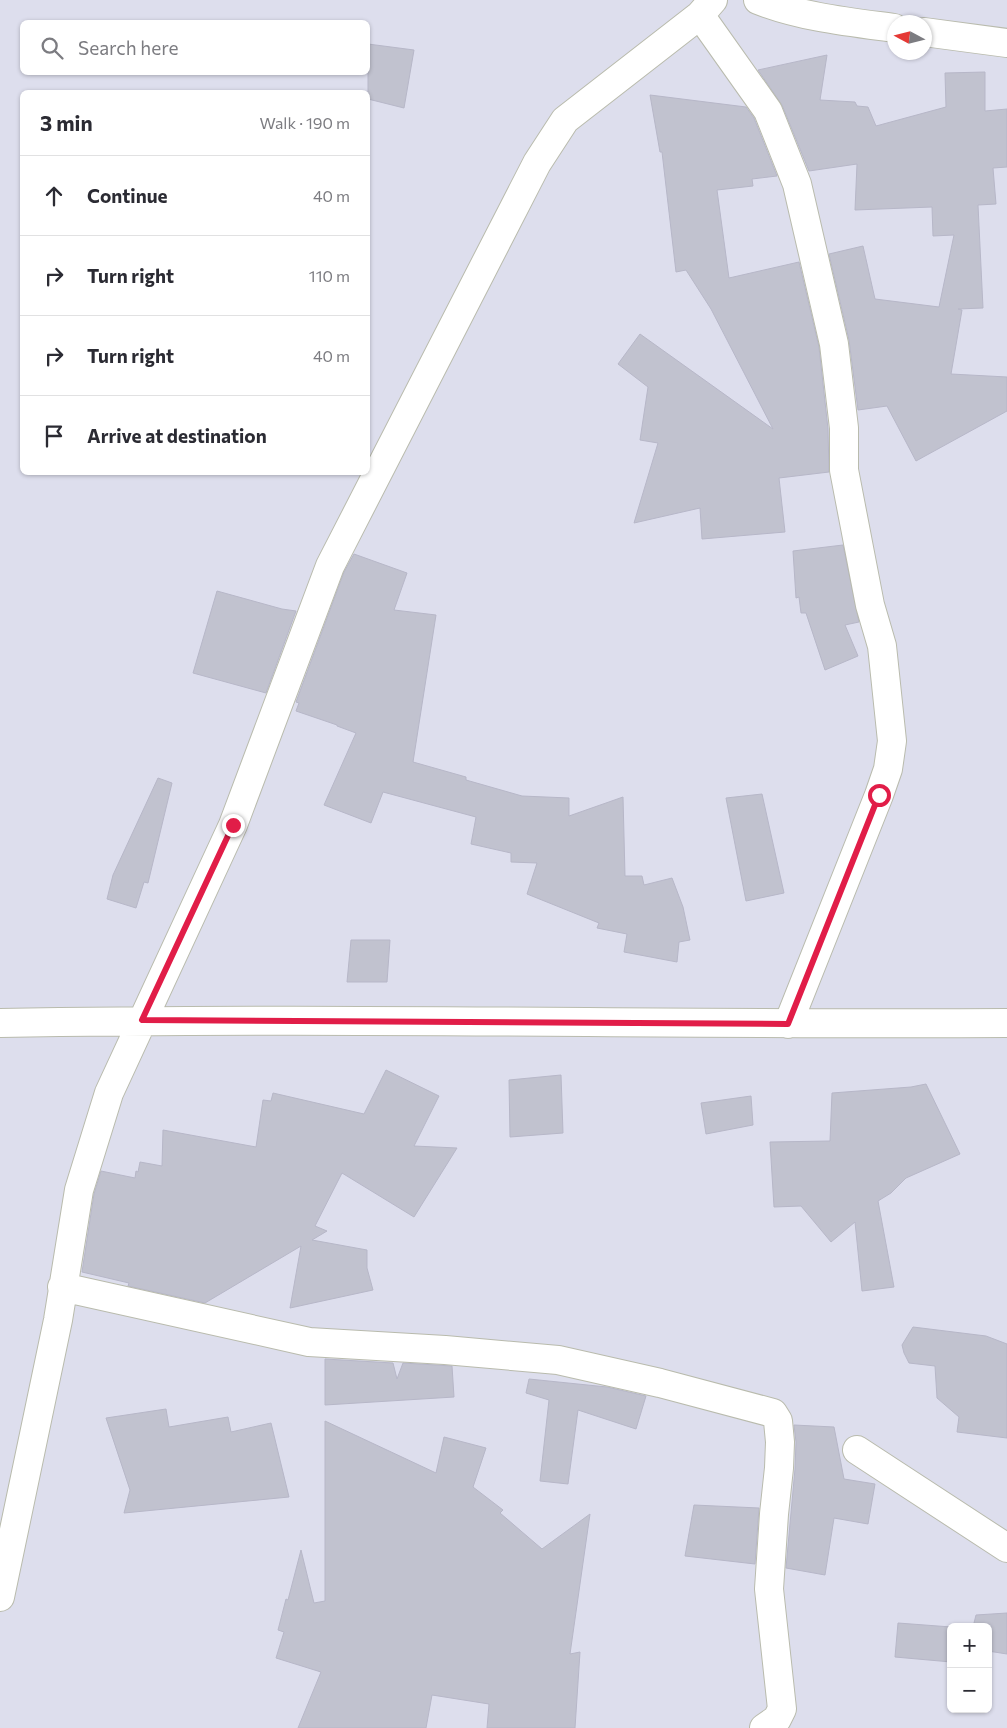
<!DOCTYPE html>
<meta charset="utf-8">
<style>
body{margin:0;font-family:Commissioner,sans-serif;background:#f7f7f7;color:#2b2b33}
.controls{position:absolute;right:15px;bottom:15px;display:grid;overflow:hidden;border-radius:8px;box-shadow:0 1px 4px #0004}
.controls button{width:45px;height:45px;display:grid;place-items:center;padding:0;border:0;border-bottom:1px solid #e1e1e2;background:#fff;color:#2b2b33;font:25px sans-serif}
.compass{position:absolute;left:887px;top:15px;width:45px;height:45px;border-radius:50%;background:#fff;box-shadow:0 1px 4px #0004;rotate:277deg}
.stop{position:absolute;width:15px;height:15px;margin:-11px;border:4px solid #e11d48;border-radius:50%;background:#fff}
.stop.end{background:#e11d48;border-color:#fff;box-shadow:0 1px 5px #0008}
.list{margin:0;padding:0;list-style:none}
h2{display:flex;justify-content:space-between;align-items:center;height:65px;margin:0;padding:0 20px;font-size:21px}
h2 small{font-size:16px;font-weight:400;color:#7c7c81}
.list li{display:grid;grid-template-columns:32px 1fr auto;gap:15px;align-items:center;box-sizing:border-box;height:80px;padding:0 20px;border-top:1px solid #e1e1e2}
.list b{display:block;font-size:19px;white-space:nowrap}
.list em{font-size:16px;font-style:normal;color:#7c7c81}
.icon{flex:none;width:28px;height:28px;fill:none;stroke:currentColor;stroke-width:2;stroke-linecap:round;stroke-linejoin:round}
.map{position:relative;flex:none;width:1007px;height:1728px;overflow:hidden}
.search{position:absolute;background:#fff;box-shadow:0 1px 4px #0004;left:20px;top:20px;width:350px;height:55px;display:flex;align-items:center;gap:12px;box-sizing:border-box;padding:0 18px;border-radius:8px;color:#7c7c81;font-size:19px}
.panel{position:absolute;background:#fff;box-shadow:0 1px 4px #0004;left:20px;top:90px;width:350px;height:385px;border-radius:8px}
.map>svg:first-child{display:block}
.building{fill:#c1c2cf;stroke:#b7b7c8}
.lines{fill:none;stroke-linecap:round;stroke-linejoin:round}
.minor-casing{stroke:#b9bbad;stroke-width:30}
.minor{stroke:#fff;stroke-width:28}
.route{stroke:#e11d48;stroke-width:6}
</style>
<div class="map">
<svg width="1007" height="1728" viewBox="0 0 1007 1728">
<rect width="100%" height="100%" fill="#dddeed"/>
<path class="building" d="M368,44L414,50L404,108L368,99Z
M827,55L820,100L855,102L857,106L868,107L876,126L946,107L945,73L985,72V111L1007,109V167L993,168L996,204L978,205L983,308L958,309L962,310L951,374L1007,377V411L916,461L887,406L858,410L849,340L829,254L863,246L875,299L939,307L954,235L933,236L932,207L855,210L857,164L809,171L782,105L758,70Z
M650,95L746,107L754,118L777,176L752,179L753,186L717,190L729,278L799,262L819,347L828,429L829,472L779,478L785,532L702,539L700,508L634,523L658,443L640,440L648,387L618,364L640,334L773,429L711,309L686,270L676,272L662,152H660Z
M843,545L859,622L845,625L858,656L825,670L806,613H801L799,597L796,598L793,551Z
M354,554L407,573L394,610L436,615L413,762L466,777V780L522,796L569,798V816L623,797L625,876H642L644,885L672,878L683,907L690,940L679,942L677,962L624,952L627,934L597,928L599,923L527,894L537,863L511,862V853L471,844L476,817L383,792L371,823L324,805L356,733L337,726V725L296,711L299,703L296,702L344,572Z
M217,591L282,609L296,611L266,693L193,673Z
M158,778L172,783L148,883L144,882L136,908L107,899L113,875Z
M762,794L784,893L746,901L726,798Z
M351,940H390L387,982H347Z
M386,1070L439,1096L414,1146L457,1148L414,1217L342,1173L315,1226L327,1231L312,1240L367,1250V1268L373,1290L290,1308L301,1246L205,1303L128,1286L129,1283L82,1272L94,1194L101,1171L135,1178L136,1171L138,1172L140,1162L162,1166L163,1130L256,1147L263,1100L271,1101L273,1093L364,1114Z
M561,1075L563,1133L510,1137L509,1080Z
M926,1084L960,1154L906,1178L891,1193L878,1201L894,1287L862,1291L855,1222L831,1242L801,1206L774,1207L770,1142L830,1141L832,1093L911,1087Z
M751,1096L753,1125L706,1134L701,1103Z
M913,1327L986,1336L1007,1344V1438L957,1432L959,1417L937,1398L935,1366L909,1363L904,1353L902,1345Z
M325,1359L393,1363L397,1379L403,1363L452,1366L454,1397L325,1405Z
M529,1379L607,1387L646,1396L636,1429L578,1410L568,1484L540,1481L549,1400L526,1393Z
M166,1409L169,1427L228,1417L231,1432L271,1423L289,1497L124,1513L130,1490L106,1418Z
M325,1421L436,1473L444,1437L486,1448L473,1487L503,1510L500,1513L542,1549L590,1514L570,1654L580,1652L575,1728H487L489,1704L432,1695L426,1728H298L321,1672L276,1658L284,1632L278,1630L286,1599L288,1600L301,1550L314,1603L325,1601Z
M794,1425L834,1427L844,1479L875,1484L868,1524L834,1518L825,1575L786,1568L795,1469L796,1442Z
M694,1505L759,1508L755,1564L685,1556Z
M1007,1613V1654L988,1651V1627H973L976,1615Z
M898,1623L951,1627V1662L895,1657Z"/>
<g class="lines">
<defs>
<path id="minor" d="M758,0C801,17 849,22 894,28
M700,15L768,111L797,184L834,344L844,428V470L870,605L882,646L892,741L888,769L879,795L788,1024
M924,32L1007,43
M0,1023C336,1017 671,1025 1007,1023
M62,1287L309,1342L445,1350L558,1360L660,1383L773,1413L778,1421L780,1442L779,1468L774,1514L769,1589L782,1709L777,1719L764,1728
M857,1450L1007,1548
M0,1597L58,1320L79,1190L109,1093L233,825L330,566L537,163L565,120L700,15L713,0"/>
</defs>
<use href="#minor" class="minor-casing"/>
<use href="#minor" class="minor"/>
</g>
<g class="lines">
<path class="route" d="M233,825L142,1020L788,1024L879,795"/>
</g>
</svg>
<div class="controls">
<button>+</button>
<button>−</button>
</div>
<svg class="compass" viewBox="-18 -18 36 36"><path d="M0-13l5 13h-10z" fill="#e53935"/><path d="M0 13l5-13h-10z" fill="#7c7c81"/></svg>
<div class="stop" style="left:879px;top:795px"></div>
<div class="stop end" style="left:233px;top:825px"></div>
<div class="search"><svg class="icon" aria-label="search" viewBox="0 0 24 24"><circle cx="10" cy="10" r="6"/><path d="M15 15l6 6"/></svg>Search here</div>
<section class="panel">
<h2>3 min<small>Walk · 190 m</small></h2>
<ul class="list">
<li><svg class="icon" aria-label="ahead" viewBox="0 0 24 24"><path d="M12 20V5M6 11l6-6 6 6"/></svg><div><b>Continue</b></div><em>40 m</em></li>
<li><svg class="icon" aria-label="right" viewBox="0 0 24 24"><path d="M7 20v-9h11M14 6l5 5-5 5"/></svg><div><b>Turn right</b></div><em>110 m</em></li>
<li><svg class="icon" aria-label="right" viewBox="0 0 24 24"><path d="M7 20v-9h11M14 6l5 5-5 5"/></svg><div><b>Turn right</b></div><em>40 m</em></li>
<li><svg class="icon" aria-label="arrive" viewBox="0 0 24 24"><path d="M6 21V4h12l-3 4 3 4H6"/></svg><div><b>Arrive at destination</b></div></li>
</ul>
</section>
</div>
